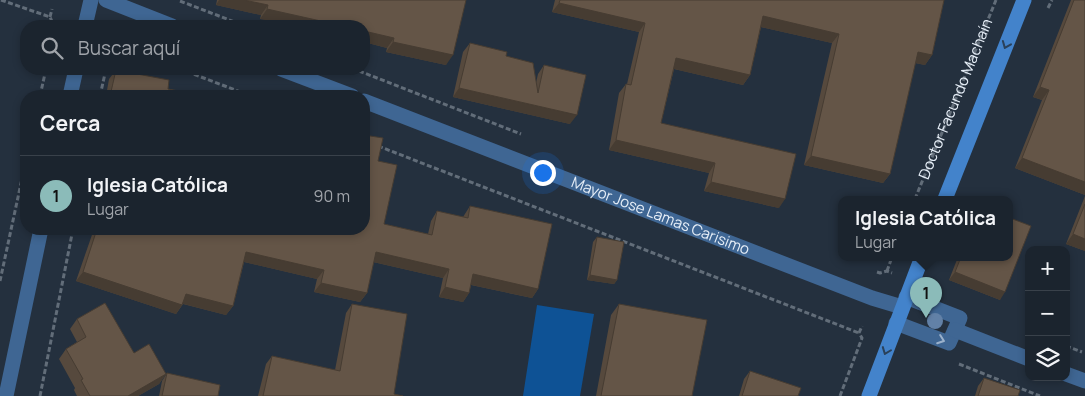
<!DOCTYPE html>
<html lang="es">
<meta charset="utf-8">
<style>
body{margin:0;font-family:Manrope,sans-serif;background:#28303a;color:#f1f3f6}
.controls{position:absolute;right:15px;bottom:15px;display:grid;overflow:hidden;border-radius:10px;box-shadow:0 2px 8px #0003}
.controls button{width:45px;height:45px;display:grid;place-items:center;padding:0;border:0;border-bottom:1px solid #39414a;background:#1b242e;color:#f1f3f6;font:25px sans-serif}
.you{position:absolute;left:542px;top:172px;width:18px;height:18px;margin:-12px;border:4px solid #fff;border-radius:50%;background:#1a73e8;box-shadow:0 0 0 8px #1a73e833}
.badge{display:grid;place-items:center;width:32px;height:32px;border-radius:50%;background:#8bbbb9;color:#111;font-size:16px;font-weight:700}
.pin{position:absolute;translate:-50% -41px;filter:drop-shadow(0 1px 2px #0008)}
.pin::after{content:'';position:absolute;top:26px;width:18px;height:15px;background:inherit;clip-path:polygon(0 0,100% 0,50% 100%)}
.popup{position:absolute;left:838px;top:196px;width:175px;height:65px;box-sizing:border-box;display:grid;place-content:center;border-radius:10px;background:#1b242e;filter:drop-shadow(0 1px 4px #0005);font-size:16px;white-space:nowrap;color:#a0a4aa}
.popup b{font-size:19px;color:#f1f3f6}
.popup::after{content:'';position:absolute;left:50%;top:100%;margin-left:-10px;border:10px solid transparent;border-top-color:#1b242e}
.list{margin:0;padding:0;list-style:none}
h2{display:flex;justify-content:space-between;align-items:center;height:65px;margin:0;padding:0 20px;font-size:21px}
h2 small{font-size:16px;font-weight:400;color:#a0a4aa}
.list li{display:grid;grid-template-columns:32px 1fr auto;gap:15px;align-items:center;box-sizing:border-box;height:80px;padding:0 20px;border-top:1px solid #39414a}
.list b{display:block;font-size:19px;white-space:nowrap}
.list p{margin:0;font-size:16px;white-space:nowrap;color:#a0a4aa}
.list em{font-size:16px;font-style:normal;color:#a0a4aa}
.icon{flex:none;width:28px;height:28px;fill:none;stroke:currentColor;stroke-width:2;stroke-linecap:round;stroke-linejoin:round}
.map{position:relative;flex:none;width:1085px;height:396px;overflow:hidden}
.search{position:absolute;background:#1b242e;box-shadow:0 2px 8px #0003;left:20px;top:20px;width:350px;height:55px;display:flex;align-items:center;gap:12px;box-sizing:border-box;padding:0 18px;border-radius:20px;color:#a0a4aa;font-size:19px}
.panel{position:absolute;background:#1b242e;box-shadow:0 2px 8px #0003;left:20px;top:90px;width:350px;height:145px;border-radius:20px}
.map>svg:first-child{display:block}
.green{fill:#0e5295}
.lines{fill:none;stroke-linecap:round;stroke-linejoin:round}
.path{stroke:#626d79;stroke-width:3;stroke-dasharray:5 2.5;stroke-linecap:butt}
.street{stroke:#3f6693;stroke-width:15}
.secondary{stroke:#4383cb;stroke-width:15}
.tree{fill:#6281a7}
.wall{fill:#56493d}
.shaded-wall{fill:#463c32}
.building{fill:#645547;stroke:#463c32}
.oneway{stroke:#2a415a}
.oneway2{stroke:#9bb1cb}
.labels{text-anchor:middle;stroke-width:4;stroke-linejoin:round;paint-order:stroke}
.street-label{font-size:15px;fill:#e7eff8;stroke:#24303e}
</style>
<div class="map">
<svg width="1085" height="396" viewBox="0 0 1085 396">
<rect width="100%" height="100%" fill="#24303e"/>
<path class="green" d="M537,305L594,314L580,396H523Z"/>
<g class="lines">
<g class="path">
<path d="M1,0L50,17L54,26"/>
<path d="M180,1L245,26"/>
<path d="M1048,8L1052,0"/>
<path d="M50,17L52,9"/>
<path d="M180,69L251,96"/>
<path d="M359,71L521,134"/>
<path d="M40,96L46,69"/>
<path d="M100,96L106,69"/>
<path d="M378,146L859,333"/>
<path id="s1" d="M915,199L996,0"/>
<path d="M887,271L892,257"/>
<path d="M877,272L880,273L887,271L892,273"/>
<path d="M0,281L26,160"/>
<path d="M859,333L862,326"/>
<path d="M1066,346L1082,352"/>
<path d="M959,364L1040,396"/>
<path d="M40,396L73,229"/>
<path d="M840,396L862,338L859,333"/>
</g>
<g class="street">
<path d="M106,0L172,26"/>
<path d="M85,26L91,0"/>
<path d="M281,69L352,96"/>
<path d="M70,96L76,69"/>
<path id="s2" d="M364,101L872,298L902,307"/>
<path d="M896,323L949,343L960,318L906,297"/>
<path d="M955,330L1029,359"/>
<path d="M1066,374L1085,381"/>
<path d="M6,396L41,229"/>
</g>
<path class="secondary" d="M945,199L1024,0
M869,396L922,257"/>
</g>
<circle class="tree" cx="935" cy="321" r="8"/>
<path class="wall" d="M217,0H466L446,65L386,52L387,48L364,42V26L260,19L261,15L216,5Z
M555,0H944L932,55L925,65L915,63L890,174L883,183L804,165L832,43L761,27L750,75L743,85L674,69L661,123L779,208L704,191L709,173L609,150L619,93L626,84H627L639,32L552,12Z
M1071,0H1085V195L1015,168L1042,100L1033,97Z
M470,43L506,56L536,83L538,74L544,65L570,124L453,97L463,52Z
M116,70L168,89L206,96H106L109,79Z
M378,161L384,224L428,234L431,221L437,211L463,217L470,206L538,289L532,298L471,285L469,293L463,302L439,297L443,278L373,262L367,293L360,302L314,292L317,279L244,262L233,306L226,315L183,304L176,314L76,281L94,229H364Z
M1085,196V251L1066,244Z
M597,237L617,280L614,284L587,280L593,242Z
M958,257H1010L1000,300L949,280Z
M352,304L394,394L403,396H258L266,364L272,356L335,370L346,313Z
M619,304L692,396H596L611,315Z
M77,319L134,353L166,374L159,384L138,396H77L74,390L75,388L59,359L66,349L77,342L70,329Z
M750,371L798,396H739L744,379Z
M167,373L218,396H159L162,381Z
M984,378L1018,396H975L978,386Z"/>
<path class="shaded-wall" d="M219,0H244L268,5L261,15L216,5Z
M559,3L645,23L639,32L552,12Z
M267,9L343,26H294L260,19Z
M763,16L839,34L832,43L756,26Z
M364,31L394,38L387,48L364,42Z
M393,42L453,55L446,65L386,52Z
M918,52L932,55L925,65L911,62Z
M676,58L750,75L743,85L670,68Z
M1040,87L1049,90L1042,100L1033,97Z
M459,88L577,115L570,124L453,97Z
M616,140L715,163L709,173L609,150Z
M811,156L890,174L883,183L804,165Z
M1022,158L1085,182V195L1015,168Z
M711,182L785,199L779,208L704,191Z
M1073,234L1085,239V251L1066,244Z
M246,252L324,270L317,279L240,261Z
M376,252L449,269L443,278L369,261Z
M83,272L182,305L176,314L76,281Z
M955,272L1005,292L1000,300L949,280Z
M473,274L538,289L532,298L467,284Z
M590,275L617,280L614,284L587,280Z
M321,283L367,293L360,302L314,292Z
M445,287L469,293L463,302L439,297Z
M186,294L233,306L226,315L180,303Z
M166,374L159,384L138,396H128Z"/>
<path class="building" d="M244,0H466L453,55L393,42L394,38L364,31V26H343L267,9L268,5Z
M560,0H944L932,55L918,52L890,174L811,156L839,34L763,16L750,75L676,58L661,123L796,154L785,199L711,182L715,163L616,140L626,84L631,85L645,23L559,3Z
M1074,0H1085V182L1022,158L1049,90L1040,87Z
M470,43L507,52L506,56L533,63L538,93L544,65L586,75L577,115L459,88Z
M116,70L169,80L168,89L206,96H110Z
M364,135L383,138L378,161L397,165L384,224L432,235L437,211L468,218L470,206L552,224L538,289L473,274L469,293L445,287L449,269L376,252L367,293L321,283L324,270L246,252L233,306L186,294L182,305L83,272L97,229H364Z
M1085,204V239L1073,234Z
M1010,218L1031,226L1005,292L955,272L961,257H1010Z
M597,237L624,242L617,280L590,275Z
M105,303L134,353L149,344L166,374L128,396H90L81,380L83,379L66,349L86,337L77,319Z
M352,304L407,314L394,394L403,396H263L272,356L340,371Z
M619,304L707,320L692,396H601Z
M750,371L801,388L798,396H742Z
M167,373L220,385L218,396H162Z
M984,378L1020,390L1018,396H978Z"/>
<defs><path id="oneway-chevron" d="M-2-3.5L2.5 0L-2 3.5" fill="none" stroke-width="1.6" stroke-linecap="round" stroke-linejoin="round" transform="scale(1.25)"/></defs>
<g class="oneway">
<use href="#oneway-chevron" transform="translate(1006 45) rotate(112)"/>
<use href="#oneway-chevron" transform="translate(886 351) rotate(111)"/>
</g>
<use class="oneway2" href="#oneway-chevron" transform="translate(941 340) rotate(20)"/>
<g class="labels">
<g class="street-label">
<text dy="5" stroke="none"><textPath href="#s1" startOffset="108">Doctor Facundo Machaín</textPath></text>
<text dy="5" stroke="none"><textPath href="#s2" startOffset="318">Mayor Jose Lamas Carisimo</textPath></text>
</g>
</g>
</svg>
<div class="controls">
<button>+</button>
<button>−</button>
<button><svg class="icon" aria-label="layers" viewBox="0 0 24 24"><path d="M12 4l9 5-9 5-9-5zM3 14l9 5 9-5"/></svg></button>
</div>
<div class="you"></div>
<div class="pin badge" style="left:926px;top:318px">1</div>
<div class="popup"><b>Iglesia Católica</b>Lugar</div>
<div class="search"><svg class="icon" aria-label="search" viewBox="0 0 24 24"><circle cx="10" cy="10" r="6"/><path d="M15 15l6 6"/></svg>Buscar aquí</div>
<section class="panel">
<h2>Cerca<small></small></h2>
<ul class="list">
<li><span class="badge">1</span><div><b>Iglesia Católica</b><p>Lugar</p></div><em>90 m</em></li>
</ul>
</section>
</div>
